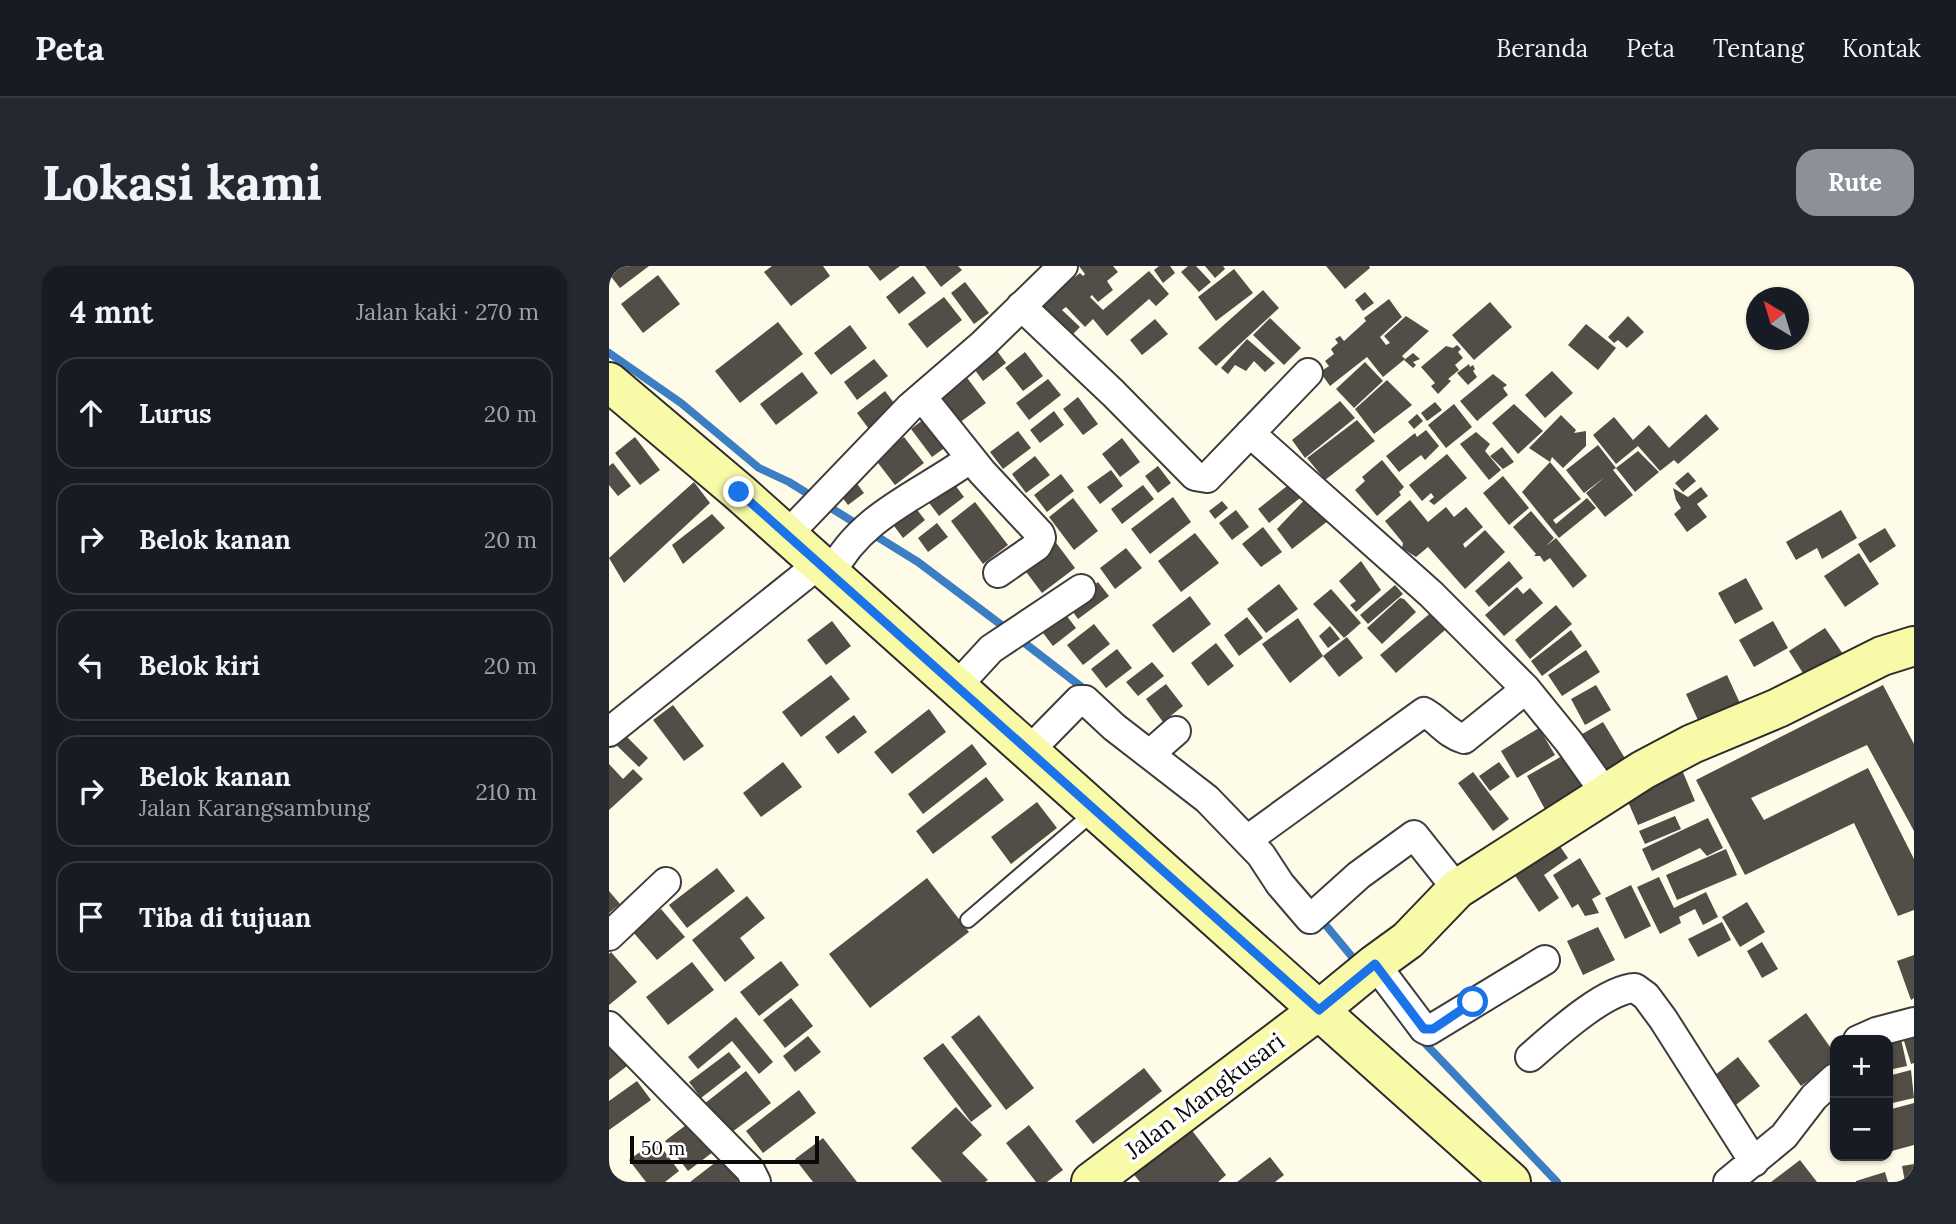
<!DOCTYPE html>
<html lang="id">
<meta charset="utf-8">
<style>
body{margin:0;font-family:Lora,serif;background:#242831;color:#f1f3f6}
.controls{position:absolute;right:21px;bottom:21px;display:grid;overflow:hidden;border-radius:14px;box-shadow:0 2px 5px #0004}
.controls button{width:63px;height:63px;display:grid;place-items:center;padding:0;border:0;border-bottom:2px solid #363941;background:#171b24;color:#f1f3f6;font:35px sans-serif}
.compass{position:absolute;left:1137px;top:21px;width:63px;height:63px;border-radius:50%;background:#171b24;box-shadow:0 2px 5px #0004;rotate:322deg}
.scale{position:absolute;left:21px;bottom:18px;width:189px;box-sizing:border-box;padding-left:7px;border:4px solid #0a0a0a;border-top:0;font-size:19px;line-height:24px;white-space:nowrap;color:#0a0a0a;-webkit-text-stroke:5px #fff;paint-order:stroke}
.stop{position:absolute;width:21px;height:21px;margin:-16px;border:5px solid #1a73e8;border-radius:50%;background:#fff}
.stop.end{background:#1a73e8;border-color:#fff;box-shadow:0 2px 7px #0008}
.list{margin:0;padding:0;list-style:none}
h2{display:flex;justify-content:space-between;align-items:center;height:91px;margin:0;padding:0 28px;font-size:30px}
h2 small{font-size:23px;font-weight:400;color:#9ea1a6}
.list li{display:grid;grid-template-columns:46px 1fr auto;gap:21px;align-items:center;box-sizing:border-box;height:112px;margin:0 14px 14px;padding:0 14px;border:2px solid #363941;border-radius:21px}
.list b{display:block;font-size:26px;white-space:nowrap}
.list p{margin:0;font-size:23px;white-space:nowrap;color:#9ea1a6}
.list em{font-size:23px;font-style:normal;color:#9ea1a6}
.icon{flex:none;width:38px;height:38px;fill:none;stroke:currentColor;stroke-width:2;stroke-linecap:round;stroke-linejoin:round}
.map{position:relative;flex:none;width:1305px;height:916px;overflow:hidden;border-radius:21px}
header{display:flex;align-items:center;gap:42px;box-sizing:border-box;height:98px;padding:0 35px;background:#171b24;border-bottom:2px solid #363941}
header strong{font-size:33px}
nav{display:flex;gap:38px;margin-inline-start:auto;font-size:24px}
.intro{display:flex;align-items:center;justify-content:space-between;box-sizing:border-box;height:168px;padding:0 42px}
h1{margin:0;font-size:49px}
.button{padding:18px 32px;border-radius:21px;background:#8c9099;color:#fff;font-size:24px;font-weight:700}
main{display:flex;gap:42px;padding:0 42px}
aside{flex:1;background:#171b24;border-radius:21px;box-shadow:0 2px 5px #0004}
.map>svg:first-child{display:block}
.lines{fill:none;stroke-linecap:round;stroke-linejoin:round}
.stream{stroke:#3c7ec4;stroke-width:8}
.building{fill:#524d47}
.lane-casing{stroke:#3d3d3d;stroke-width:18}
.street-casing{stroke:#3d3d3d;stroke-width:32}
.secondary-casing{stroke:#2c2c2c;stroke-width:42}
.lane{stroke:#fff;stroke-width:14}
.street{stroke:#fff;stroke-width:28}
.secondary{stroke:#f9faa7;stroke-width:38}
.route{stroke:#1a73e8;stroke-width:9}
.labels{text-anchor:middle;stroke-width:7;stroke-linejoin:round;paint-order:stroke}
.street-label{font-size:24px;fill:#0a0a0a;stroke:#fff}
</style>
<header>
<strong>Peta</strong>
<nav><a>Beranda</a><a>Peta</a><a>Tentang</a><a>Kontak</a></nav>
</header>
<div class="intro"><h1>Lokasi kami</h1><a class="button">Rute</a></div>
<main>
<aside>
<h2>4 mnt<small>Jalan kaki · 270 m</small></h2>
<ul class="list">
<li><svg class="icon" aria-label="ahead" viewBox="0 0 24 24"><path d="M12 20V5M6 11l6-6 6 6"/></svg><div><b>Lurus</b></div><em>20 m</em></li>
<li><svg class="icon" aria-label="right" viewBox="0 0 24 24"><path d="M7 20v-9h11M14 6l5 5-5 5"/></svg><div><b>Belok kanan</b></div><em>20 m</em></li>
<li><svg class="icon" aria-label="left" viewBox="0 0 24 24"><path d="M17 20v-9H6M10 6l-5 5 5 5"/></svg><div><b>Belok kiri</b></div><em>20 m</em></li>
<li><svg class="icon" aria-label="right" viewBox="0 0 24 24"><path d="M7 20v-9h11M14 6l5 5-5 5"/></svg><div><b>Belok kanan</b><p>Jalan Karangsambung</p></div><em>210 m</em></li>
<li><svg class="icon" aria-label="arrive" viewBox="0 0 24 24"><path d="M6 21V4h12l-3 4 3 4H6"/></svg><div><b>Tiba di tujuan</b></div></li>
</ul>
</aside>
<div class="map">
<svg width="1305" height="916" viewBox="0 0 1305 916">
<rect width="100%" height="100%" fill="#fefce8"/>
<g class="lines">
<path class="stream" d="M0,87L72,137L150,202L180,216L309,296L399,364
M409,372L479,426
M710,651L749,698
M811,772L948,916"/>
</g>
<path class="building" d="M0,0H40L11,22L0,8Z
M163,0H214L221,10L182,40L155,6Z
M259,0H291L271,15Z
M316,0H349L353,4L332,21Z
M470,0H504L509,6L498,15L504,24L489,36L483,29L481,31L494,44L540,5L560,28L547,40L540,33L498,70L484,53L476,61L457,41L453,44L471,61L459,73L429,39L471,7L474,10L476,8Z
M550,0H561L566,7L554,17L545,4Z
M579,0H587L602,16L590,26L572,6Z
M596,0H614L616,3L606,12Z
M717,0H760L761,2L736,23Z
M625,3L644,27L607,55L589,31Z
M49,9L71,38L34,67L12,38Z
M304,10L317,27L290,48L277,31Z
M356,16L380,47L365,58L342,27Z
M654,24L670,42L607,100L589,82Z
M756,26L765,37L754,45L746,34Z
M335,31L353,54L318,82L299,58Z
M780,33L793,51L771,71L777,79L781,77L775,70L797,50L820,65L793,90L796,93L774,111L758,91L721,120L711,106L720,100L716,95L725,88L722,83L729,77L726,73L731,70L735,75L757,55L755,52Z
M881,36L903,61L865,94L843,69Z
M1019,50L1035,66L1018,82L1009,74L1005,77L999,71Z
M661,52L692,82L675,99L644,69Z
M546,53L559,68L533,89L521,74Z
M169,56L194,88L131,137L106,105Z
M977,58L1007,82L989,104L959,79Z
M241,59L258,82L222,109L205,87Z
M638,73L666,97L656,106L645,95L637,105L626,99L619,108L612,102Z
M848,79L852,83L849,86L854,92L846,99L850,104L839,113L842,115L829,128L822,120L826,117L812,101L837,80L844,82Z
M386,82L397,97L374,115L363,100Z
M416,86L434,110L414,125L396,102Z
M804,87L811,93L804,96L807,99L804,102L795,94Z
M265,93L279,110L248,134L235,116Z
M756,96L774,115L745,142L727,123Z
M860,98L861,101L864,99L866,103L864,105L868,111L859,119L848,107Z
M943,105L964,127L936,152L916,129Z
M193,106L209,127L167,159L151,138Z
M884,108L898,119L894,122L899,129L868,155L851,135Z
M356,109L377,137L350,157L329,130Z
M439,113L452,129L420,154L407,137Z
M778,114L803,139L765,168L746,143Z
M276,125L288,141L260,163L248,147Z
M469,131L489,158L474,169L454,143Z
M731,135L746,152L696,192L683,174Z
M826,136L833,144L818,155L812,147Z
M845,138L863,161L837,182L819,159Z
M905,138L934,165L909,188L883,157Z
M445,145L455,159L431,177L421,164Z
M808,148L814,155L805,163L799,156Z
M1097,148L1110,163L1069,198L1065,194L1051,205L1029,180L1007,198L984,169L1005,151L1024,174L1040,159L1060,182Z
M952,149L967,164L965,167L977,165V180L954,202L943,191L941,196L920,182Z
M319,150L341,178L323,191L302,163Z
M748,154L766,175L716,214L698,192Z
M817,164L830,180L816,194L812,189L790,206L777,190L806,167L808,171Z
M409,165L422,182L394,203L381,186Z
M867,166L881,178L876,185L892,204L880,214L851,178Z
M26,171L51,204L31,219L6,187Z
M295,171L315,197L286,219L266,193Z
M513,172L531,196L511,211L493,188Z
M989,179L1007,202L1004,204L1024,229L996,251L977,227L996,211L975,227L957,204Z
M893,181L905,196L894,203L881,190Z
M1029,185L1050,206L1026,226L1007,202Z
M838,188L858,212L825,239L820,235L825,231L822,227L813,235L800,219Z
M426,190L441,209L417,227L403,208Z
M773,194L795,221L790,226L792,229L768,250L746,224L756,215L753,211Z
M941,196L972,233L944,254L947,258L978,232L987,242L950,272L913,226Z
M4,197L22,220L9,230L0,219V200Z
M549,200L562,217L549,227L536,210Z
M502,204L514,220L491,238L478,221Z
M1079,206L1087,215L1074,226L1066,217Z
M452,208L465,225L438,246L425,229Z
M894,210L920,242L900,259L874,227Z
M243,211L255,227L239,239L227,223Z
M343,215L355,231L330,250L318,234Z
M85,216L101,237L15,317L0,292Z
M534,219L545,233L513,258L502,243Z
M678,220L691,232L660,257L649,243Z
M1092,221L1099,230L1088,238L1098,251L1078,266L1065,248L1072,242L1067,234L1064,222L1079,231Z
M700,229L724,251L683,283L668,263Z
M564,231L582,256L541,288L522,263Z
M464,232L489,265L465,284L440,251Z
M801,234L819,256L837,241L845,251L857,241L874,261L854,278L856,282L876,264L896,286L856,323L819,281L807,291L793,282L794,277L776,255Z
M613,235L619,242L606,253L600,245Z
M302,236L316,254L294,272L280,253Z
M366,236L399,279L374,298L342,255Z
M627,244L640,261L623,274L610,257Z
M1232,244L1248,272L1213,293L1208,282L1187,294L1177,276Z
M922,245L945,272L937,280L947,272L978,310L964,322L941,292L935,296L931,290H925L927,288L904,261Z
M103,248L116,262L74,298L63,279Z
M328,257L339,271L319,286L309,272Z
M654,261L673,286L652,301L633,278Z
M1276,262L1287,280L1261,297L1249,278Z
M586,267L610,297L572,326L549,295Z
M442,270L466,302L433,327L409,295Z
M517,282L533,302L506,323L491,302Z
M1250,287L1270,318L1236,341L1215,310Z
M752,295L772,324L747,346L741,339L747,335L730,315Z
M900,295L914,312L880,341L866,325Z
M1137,312L1154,343L1126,358L1109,327Z
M489,316L500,330L469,353L459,339Z
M670,318L689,343L657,367L638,343Z
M786,319L794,328L759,358L751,349Z
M908,321L914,328L921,322L934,337L895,370L876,349Z
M722,323L752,357L735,372L704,338Z
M581,330L602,358L564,387L543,359Z
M791,332L795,333L807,346L773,378L758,362Z
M947,339L963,358L921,393L906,374Z
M830,340L844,357L787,407L771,389Z
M454,345L467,362L444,380L431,363Z
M638,351L654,372L630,390L615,369Z
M689,352L714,390L681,417L653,378Z
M223,355L242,380L217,399L198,374Z
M1164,355L1179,382L1145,401L1130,374Z
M485,358L501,378L474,399L458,379Z
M721,360L731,373L719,382L710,370Z
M1216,362L1234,388L1197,412L1180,385Z
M962,364L973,380L933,410L922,395Z
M738,371L754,392L730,411L714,390Z
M607,377L625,400L599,420L582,397Z
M508,383L523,402L497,422L482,403Z
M977,384L991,406L953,430L939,409Z
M543,396L555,410L529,430L517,416Z
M222,409L241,433L192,471L173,446Z
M1118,409L1135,446L1094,465L1077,428Z
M557,418L574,440L554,456L537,433Z
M987,419L1002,444L976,459L962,433Z
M1274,419L1305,478V565L1258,479L1142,532L1155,554L1259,502L1305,593V644L1289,650L1245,557L1136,609L1087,514Z
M64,439L95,480L75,495L44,454Z
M320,443L337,466L283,508L265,486Z
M245,449L258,466L229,488L216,471Z
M994,456L1017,494L991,510L968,471Z
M930,462L946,489L908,512L892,485Z
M10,463L39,492L30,501L0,472Z
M363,478L378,498L314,548L299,528Z
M962,485L984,524L939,549L918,510Z
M174,496L193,521L152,551L134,527Z
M890,496L901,511L881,525L870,510Z
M0,498L14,513L24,503L34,513L0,544Z
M1071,499L1086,535L1029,559L1014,524Z
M864,506L900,553L884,565L849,517Z
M377,511L395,534L324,588L307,565Z
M428,536L448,562L402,598L382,571Z
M1066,550L1072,563L1036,578L1030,565Z
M1099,552L1114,582L1098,590L1091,582L1043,605L1033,583Z
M946,573L959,592L935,609L950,632L930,646L901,602Z
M1117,583L1128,609L1068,634L1057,609Z
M971,592L992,628L983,633L990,647L976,650L969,638L963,642L944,609Z
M108,602L126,625L78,662L60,639Z
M1050,611L1065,642L1097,626L1109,651L1094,659L1086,643L1070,651L1072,657L1051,668L1028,621Z
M318,612L360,666L261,742L220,688Z
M1022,619L1042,660L1016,673L996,632Z
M0,625L11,638L0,647Z
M138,630L156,652L131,672L146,692L116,716L83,674Z
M1138,636L1156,666L1131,681L1113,651Z
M52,643L76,671L48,694L24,666Z
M1113,656L1122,674L1089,691L1079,673Z
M989,661L1006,694L974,709L958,675Z
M1153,676L1169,703L1153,712L1138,685Z
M2,686L28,716L0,739V688Z
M1305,689V732L1302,734L1288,695Z
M172,695L190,719L150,750L131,726Z
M83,696L105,724L59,759L37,731Z
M182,732L204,760L176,782L154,754Z
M1197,747L1226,788V796L1192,820L1159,775Z
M370,749L425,822L397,844L342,771Z
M127,751L164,796L150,808L123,775L89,803L79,791Z
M1305,761V797L1302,798L1292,765Z
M199,770L212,786L186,806L174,790Z
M1292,773L1298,800L1279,804V776Z
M0,777L18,800L0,814Z
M334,777L383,840L362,856L314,792Z
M120,786L132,801L92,832L80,816Z
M1129,791L1151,820L1123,842L1101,813Z
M535,802L553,825L484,878L466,855Z
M1302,804L1305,832L1279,838V810Z
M137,805L162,837L119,869L95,838Z
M28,815L42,834L0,864V835Z
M190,824L207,847L154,887L137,865Z
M1305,837V879L1279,886V844Z
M347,841L373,869L353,887L379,914L376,916H333L302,882Z
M575,854L617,909L609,916H531L517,899Z
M81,856L104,886L79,905L56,875Z
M420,859L454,904L438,916H427L397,877Z
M214,872L248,916H204L186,893Z
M47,874L70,905L56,916H37L20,894Z
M116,889L134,911L128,916H81Z
M661,891L675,909L666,916H628Z
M1191,894L1208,916H1162Z
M1305,898V916H1296L1293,900Z
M1276,906L1279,916H1247V915Z"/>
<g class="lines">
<defs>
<path id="lane" d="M359,654L485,546"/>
<path id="street" d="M412,40L504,127L586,210L598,212L699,107
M313,131L373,206L431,268L432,272L428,280L389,307
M641,167L822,328L917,423L960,476L996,527
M178,269L301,141L374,78L454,0
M222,308C251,249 313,228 362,192
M348,420L382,383L472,323
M0,466L210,298
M420,485L470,434H476L505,461L598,533L652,589L671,618L701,653L750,609L805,569L848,623
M542,487L567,465
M638,574L815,446C830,454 838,468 855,473L917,423
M0,670L57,616
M766,698L815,763L819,765L936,694
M0,760L141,904L147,916
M1249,774L1267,766L1305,756
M921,791C944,771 996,723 1026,722L1037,730L1054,753L1145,896
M1119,916L1175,870L1205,831L1226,812"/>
<path id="secondary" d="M0,116L130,226L902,916
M482,916L710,744L766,698L799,674L848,623L1034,504L1083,478L1169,442L1273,390L1305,380"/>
</defs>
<use href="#lane" class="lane-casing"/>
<use href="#street" class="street-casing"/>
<use href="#secondary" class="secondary-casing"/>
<use href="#lane" class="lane"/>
<use href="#street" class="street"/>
<use href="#secondary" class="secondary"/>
</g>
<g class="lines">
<path class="route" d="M130,226L710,744L766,698L815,763H824L864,736"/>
</g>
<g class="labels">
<g class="street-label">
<text transform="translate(596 830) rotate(-37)" y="8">Jalan Mangkusari</text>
</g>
</g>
</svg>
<div class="controls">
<button>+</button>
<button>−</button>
</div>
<svg class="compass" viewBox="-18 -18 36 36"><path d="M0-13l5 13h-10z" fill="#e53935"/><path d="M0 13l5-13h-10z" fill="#9ea1a6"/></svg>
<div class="scale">50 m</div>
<div class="stop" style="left:864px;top:736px"></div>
<div class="stop end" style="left:130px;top:226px"></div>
</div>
</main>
